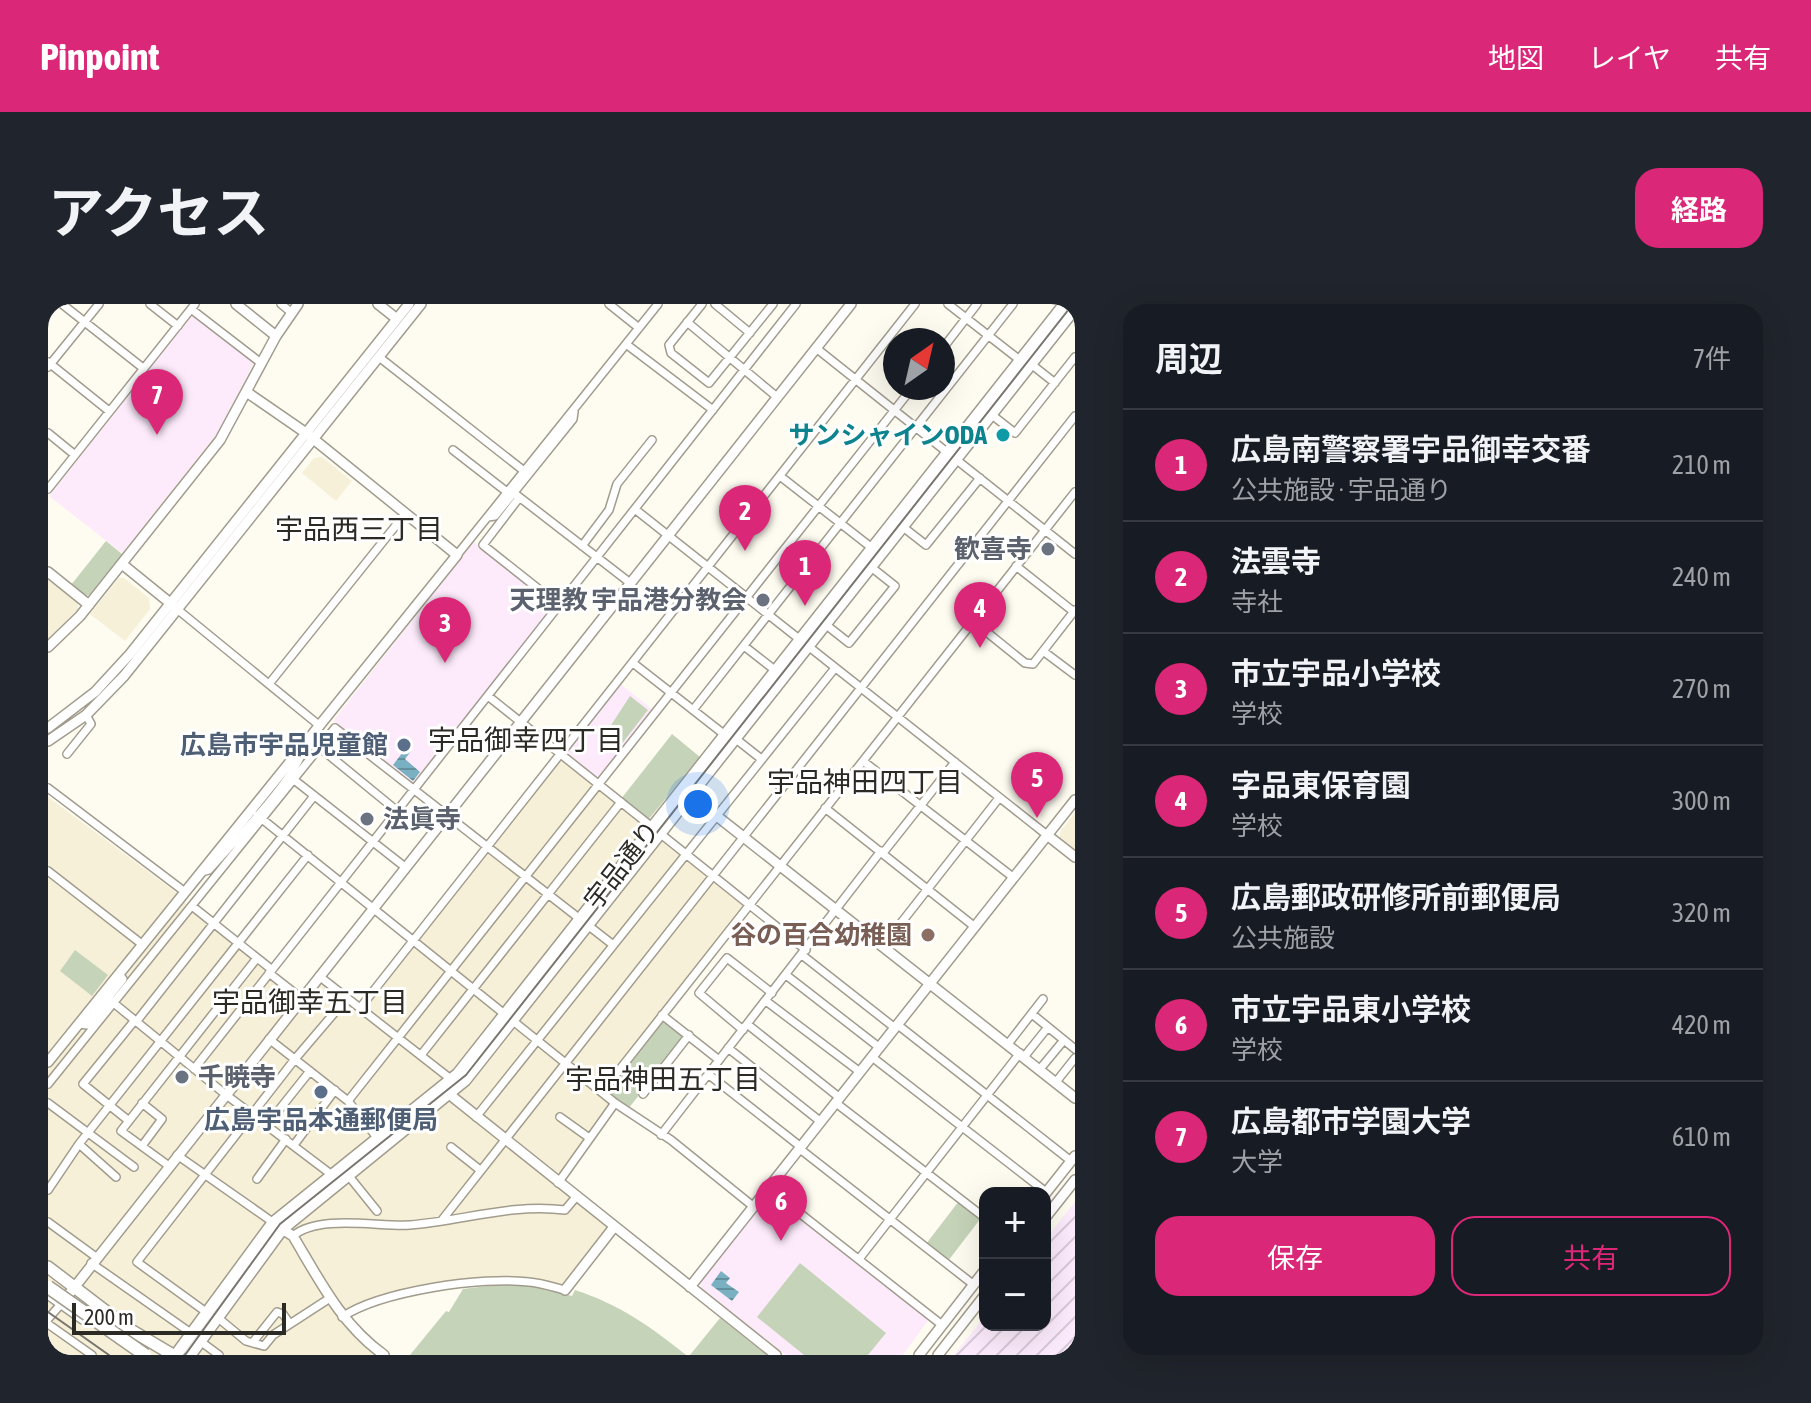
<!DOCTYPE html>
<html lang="ja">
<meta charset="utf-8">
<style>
body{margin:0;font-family:"Asap Condensed","Noto Sans JP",sans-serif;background:#20242c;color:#f1f3f6}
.controls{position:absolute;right:24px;bottom:24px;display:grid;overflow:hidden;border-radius:16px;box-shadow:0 8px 32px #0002}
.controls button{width:72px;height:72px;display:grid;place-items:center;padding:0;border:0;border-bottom:2px solid #363941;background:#171b24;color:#f1f3f6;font:40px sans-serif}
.compass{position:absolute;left:835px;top:24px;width:72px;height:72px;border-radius:50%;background:#171b24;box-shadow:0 8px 32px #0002;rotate:34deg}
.scale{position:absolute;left:24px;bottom:20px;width:214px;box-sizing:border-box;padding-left:8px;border:4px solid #2c2a24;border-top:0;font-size:22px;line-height:28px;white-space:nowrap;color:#2c2a24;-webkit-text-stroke:6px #fff;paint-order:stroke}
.you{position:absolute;left:650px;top:500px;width:28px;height:28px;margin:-20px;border:6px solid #fff;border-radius:50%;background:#1a73e8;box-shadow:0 0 0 12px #1a73e833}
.badge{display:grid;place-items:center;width:52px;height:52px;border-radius:50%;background:#db2777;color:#fff;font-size:26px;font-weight:700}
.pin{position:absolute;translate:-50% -66px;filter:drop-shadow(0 2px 4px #0008)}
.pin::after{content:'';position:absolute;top:42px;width:28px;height:24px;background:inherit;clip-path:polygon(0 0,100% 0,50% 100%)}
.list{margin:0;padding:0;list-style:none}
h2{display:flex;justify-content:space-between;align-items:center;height:104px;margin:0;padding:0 32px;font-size:34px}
h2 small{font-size:26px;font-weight:400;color:#9ea1a6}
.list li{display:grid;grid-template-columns:52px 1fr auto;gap:24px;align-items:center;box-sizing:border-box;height:112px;padding:0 32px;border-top:2px solid #363941}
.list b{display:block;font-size:30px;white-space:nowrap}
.list p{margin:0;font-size:26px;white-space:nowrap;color:#9ea1a6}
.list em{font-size:26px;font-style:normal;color:#9ea1a6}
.actions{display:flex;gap:16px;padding:24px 32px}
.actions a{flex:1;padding:18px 0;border:2px solid #db2777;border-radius:24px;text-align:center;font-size:28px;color:#db2777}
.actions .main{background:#db2777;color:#fff}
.map{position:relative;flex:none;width:1027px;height:1051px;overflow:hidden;border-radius:24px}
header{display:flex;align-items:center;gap:48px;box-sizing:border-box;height:112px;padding:0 40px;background:#db2777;color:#fff}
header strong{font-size:38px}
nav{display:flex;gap:44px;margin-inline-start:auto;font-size:28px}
.intro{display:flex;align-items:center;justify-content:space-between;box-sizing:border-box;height:192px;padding:0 48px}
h1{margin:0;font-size:56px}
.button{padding:20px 36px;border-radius:24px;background:#db2777;color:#fff;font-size:28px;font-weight:700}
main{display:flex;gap:48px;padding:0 48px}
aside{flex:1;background:#171b24;border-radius:24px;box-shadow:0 8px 32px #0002}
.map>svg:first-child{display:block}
.built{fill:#f7f0d8}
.industrial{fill:url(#industrial-furrows)}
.education{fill:#fdebfc}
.green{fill:#c5d3b9}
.water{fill:url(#water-rules)}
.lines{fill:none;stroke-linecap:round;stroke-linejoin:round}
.minor-casing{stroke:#a19c8d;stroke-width:10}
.tertiary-casing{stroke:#a19c8d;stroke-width:12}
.trunk-casing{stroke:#a19c8d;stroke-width:14}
.minor{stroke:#fff;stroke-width:7}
.tertiary{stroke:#fff;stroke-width:9}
.trunk{stroke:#fff;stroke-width:11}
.tram{stroke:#79766f;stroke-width:2}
.motorway-bridge-casing{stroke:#a19c8d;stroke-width:15;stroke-linecap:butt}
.motorway-bridge{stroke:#fff;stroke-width:12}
.culture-dot{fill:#0f9aa8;stroke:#fff;stroke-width:3}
.worship-dot{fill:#6b7280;stroke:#fff;stroke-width:3}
.service-dot{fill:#5c6f8a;stroke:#fff;stroke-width:3}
.education-dot{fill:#8d6e63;stroke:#fff;stroke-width:3}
.labels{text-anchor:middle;stroke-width:6;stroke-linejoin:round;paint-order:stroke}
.culture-label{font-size:26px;font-weight:bold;fill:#0d838f;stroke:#fff;text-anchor:end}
.worship-label{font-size:26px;font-weight:bold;fill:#5b616d;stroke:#fff;text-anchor:end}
.service-label{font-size:26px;font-weight:bold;fill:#4e5e75;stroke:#fff;text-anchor:end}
.street-label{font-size:26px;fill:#2c2a24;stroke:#fff}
.education-label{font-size:26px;font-weight:bold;fill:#785e54;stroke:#fff;text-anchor:end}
.neighbourhood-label{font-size:28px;fill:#2c2a24;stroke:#fff}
</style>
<header>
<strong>Pinpoint</strong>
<nav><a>地図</a><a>レイヤ</a><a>共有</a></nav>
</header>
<div class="intro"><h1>アクセス</h1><a class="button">経路</a></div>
<main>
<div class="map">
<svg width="1027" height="1051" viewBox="0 0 1027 1051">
<defs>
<pattern id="industrial-furrows" width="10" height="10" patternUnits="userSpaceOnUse" patternTransform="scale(2)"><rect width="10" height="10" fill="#fcebfc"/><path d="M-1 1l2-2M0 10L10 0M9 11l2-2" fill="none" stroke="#d8cad8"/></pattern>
<pattern id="water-rules" width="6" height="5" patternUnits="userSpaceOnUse" patternTransform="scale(2)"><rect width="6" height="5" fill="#79b1c2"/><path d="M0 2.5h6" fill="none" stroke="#63909d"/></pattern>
</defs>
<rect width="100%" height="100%" fill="#fefbf1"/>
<path class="built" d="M274,153L304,177L288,197L254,169L266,154Z
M71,274H76L101,294L102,305L77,337L42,310Z
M0,276L30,299V305L0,335Z
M512,454L698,601L555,789L566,799L510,878L566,923L517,986L461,976L340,993L294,1014L335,1051H0V493L125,586L144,606L223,664L222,670L253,695L272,672L312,702Z
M1027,509V545L1012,534V528Z"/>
<path class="industrial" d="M1027,898V1051H906L937,1012V1021H997V936Z"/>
<path class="education" d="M145,10L206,58L171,127L74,249L1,192Z
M426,238L508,301L366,482L285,417Z
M571,379L604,405L552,472L548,473L518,447Z
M725,892L881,1015L855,1051H738L654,985L652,978L717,896Z"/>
<path class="green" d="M58,237L74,250L41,291L36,292L23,281Z
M582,392L600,406L569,446L554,435Z
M624,430L652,453L600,516L573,495Z
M27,646L60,671L44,692L12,667Z
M613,717L633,730L635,736L580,805L560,789V784Z
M911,897L933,914L900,957L878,940Z
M752,959L838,1029L820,1051H756L709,1013Z
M456,980L487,982L524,992L527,986C571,1000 603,1023 638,1051H362L398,1007L401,1008L415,985Z
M672,1014L719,1051H642Z"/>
<path class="water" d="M358,444L363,447L357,455L372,468L365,477L345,461Z
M673,967L682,974L678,979L691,988L684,997L663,981Z"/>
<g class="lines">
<defs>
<path id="minor" d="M14,0L95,64
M102,0L130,22
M233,0L244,9
M561,0L591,24
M654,0L621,41L623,49L661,79L725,0
M667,0L702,29
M900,0L973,57
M143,5L213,59
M639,18L729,93
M578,40L665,106
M768,44L1027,250
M895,44L929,0
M331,53L476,167
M0,58L61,107
M983,60L1007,79
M0,63L51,0
M944,111L967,129L1027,53
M0,129L27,151
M405,146L459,188
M732,172L824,244
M0,185L147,0
M466,189L581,278
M471,194L435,241L512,302
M588,206L999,531
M440,213L447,212L525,115L526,108
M855,223L878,241L932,174
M534,242L561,206L569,180L604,136
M409,251L610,0
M968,262L1026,308
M129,305L272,422
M925,317L977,359L985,360L1027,306
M777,320L801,339L847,282L823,263
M696,342L728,367
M995,347L1027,371
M585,359L677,431
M221,380L357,210
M440,392L758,646
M645,406L965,0
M688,435L712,454
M271,443L348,506
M19,450L43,420L38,411
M815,457L966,574
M245,475L357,563
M0,484L137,588
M777,504L927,623
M209,511L567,799L623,836L706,903
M835,549L907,458
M0,567L95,641
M153,568L161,566C187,536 249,474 258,439
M144,602L223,665
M835,642L951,494
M754,651L847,724
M221,669L253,694
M738,671L832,744
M271,672L404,776
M62,696L177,790L284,871
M718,697L812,768
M312,704L867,0
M984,710L1027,745
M614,711L671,756
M88,718L266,492
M31,720L39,721L75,675L71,670
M699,720L792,794
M850,721L1023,857
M695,726L651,689L679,654L724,689
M221,735L300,797L331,836
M960,740L995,695
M680,744L773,818
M373,751L573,498
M824,753L998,888
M976,753L1000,723
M146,765L748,0
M992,765L1016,736
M660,770L753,843
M1008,778L1027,754
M0,780L287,424L564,640
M554,788L1027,188
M595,790L641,731
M300,797L864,84
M0,799L86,863
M94,799L114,815L94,842
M788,799L937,914
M428,813L787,364
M512,813L540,833
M81,817L35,780L87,716
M219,821L262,767
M613,831L833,547
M31,840L68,873
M246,841L287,786
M403,843L432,866
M752,845L926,981
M129,851L226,919
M121,862L73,827L209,654
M300,871L329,907
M209,875L238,835
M510,879L567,799
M721,885L894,1021
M0,886L31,840L260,551
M394,916L1027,112
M0,918L48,953
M245,932C271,910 330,923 362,921C414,917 464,899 517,906L528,893
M811,955L972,749
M43,959L143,1029
M158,1008L89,958L247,755L299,694
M169,1013L198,1037L216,1042L225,1031L282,994
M294,1013C333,987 435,972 481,978C493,979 505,983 517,986
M0,1015L13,1000
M0,1020L44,1051
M152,1037L171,1051
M205,1038L229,1008L235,1010L242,1020"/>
<path id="tertiary" d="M188,0L228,32
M330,0L349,15
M74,260L127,303
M0,268L41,301
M0,343L32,312L172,136L228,32L250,0
M0,424L47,388L82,350L361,0
M0,437L38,411L76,372L373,0
M637,487L1027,794
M999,531L1027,553
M0,758L409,251L258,129L200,89
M396,786L728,1051
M997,890L1027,852
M997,914L1027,876
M234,925L245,932C272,977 293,1020 336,1051
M642,983L1027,496
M517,986L566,923
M14,999L803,0
M871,1051L937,966
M890,1051L937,991"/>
<path id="trunk" d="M0,963L81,1025L125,1051
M0,989L35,1014
M128,1051L225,919L410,770L1017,0
M142,1051L234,925L417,776L1027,4"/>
</defs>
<use href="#minor" class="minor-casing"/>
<use href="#tertiary" class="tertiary-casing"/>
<use href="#trunk" class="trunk-casing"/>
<use href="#minor" class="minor"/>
<use href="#tertiary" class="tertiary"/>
<use href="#trunk" class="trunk"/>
<path class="tram" d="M0,1008L61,1051
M137,1051L232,920L418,771L1025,0"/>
<defs>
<path id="motorway-bridge" d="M0,983L97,1051"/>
</defs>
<use href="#motorway-bridge" class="motorway-bridge-casing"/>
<use href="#motorway-bridge" class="motorway-bridge"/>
</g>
<circle class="culture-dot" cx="955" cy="131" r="8"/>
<g class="worship-dot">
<circle cx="1000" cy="245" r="8"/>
<circle cx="715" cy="296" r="8"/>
<circle cx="319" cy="515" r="8"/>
<circle cx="134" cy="773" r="8"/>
</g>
<g class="service-dot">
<circle cx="356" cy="441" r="8"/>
<circle cx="273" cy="788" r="8"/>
</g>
<circle class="education-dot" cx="880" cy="631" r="8"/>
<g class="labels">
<g class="culture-label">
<text x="939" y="140">サンシャインODA</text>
</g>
<g class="worship-label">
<text x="984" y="254">歓喜寺</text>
<text x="699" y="305">天理教 宇品港分教会</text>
<text x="335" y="524" text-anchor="start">法眞寺</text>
<text x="150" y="782" text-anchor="start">千暁寺</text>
</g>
<g class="service-label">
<text x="340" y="450">広島市宇品児童館</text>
<text x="273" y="825" text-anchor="middle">広島宇品本通郵便局</text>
</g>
<g class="street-label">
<text transform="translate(574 561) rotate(-52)" y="9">宇品通り</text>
</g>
<g class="education-label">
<text x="864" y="640">谷の百合幼稚園</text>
</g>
<g class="neighbourhood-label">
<text x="311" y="235">宇品西三丁目</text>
<text x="478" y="446">宇品御幸四丁目</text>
<text x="817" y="488">宇品神田四丁目</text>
<text x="262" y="708">宇品御幸五丁目</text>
<text x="615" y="785">宇品神田五丁目</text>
</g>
</g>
</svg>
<div class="controls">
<button>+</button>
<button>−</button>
</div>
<svg class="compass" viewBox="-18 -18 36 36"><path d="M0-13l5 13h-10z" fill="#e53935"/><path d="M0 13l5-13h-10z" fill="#9ea1a6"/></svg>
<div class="scale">200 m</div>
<div class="you"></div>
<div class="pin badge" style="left:757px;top:302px">1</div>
<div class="pin badge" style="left:697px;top:247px">2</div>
<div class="pin badge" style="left:397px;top:359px">3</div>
<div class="pin badge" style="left:932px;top:344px">4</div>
<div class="pin badge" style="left:989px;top:514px">5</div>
<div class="pin badge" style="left:733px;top:937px">6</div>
<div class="pin badge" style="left:109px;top:131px">7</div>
</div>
<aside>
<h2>周辺<small>7件</small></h2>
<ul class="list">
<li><span class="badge">1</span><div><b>広島南警察署宇品御幸交番</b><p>公共施設 · 宇品通り</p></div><em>210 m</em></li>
<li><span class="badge">2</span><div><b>法雲寺</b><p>寺社</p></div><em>240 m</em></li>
<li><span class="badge">3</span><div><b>市立宇品小学校</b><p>学校</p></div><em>270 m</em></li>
<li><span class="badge">4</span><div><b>字品東保育園</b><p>学校</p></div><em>300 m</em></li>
<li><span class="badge">5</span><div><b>広島郵政研修所前郵便局</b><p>公共施設</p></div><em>320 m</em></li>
<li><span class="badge">6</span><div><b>市立宇品東小学校</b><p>学校</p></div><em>420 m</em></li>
<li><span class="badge">7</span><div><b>広島都市学園大学</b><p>大学</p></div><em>610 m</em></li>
</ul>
<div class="actions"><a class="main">保存</a><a>共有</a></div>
</aside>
</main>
